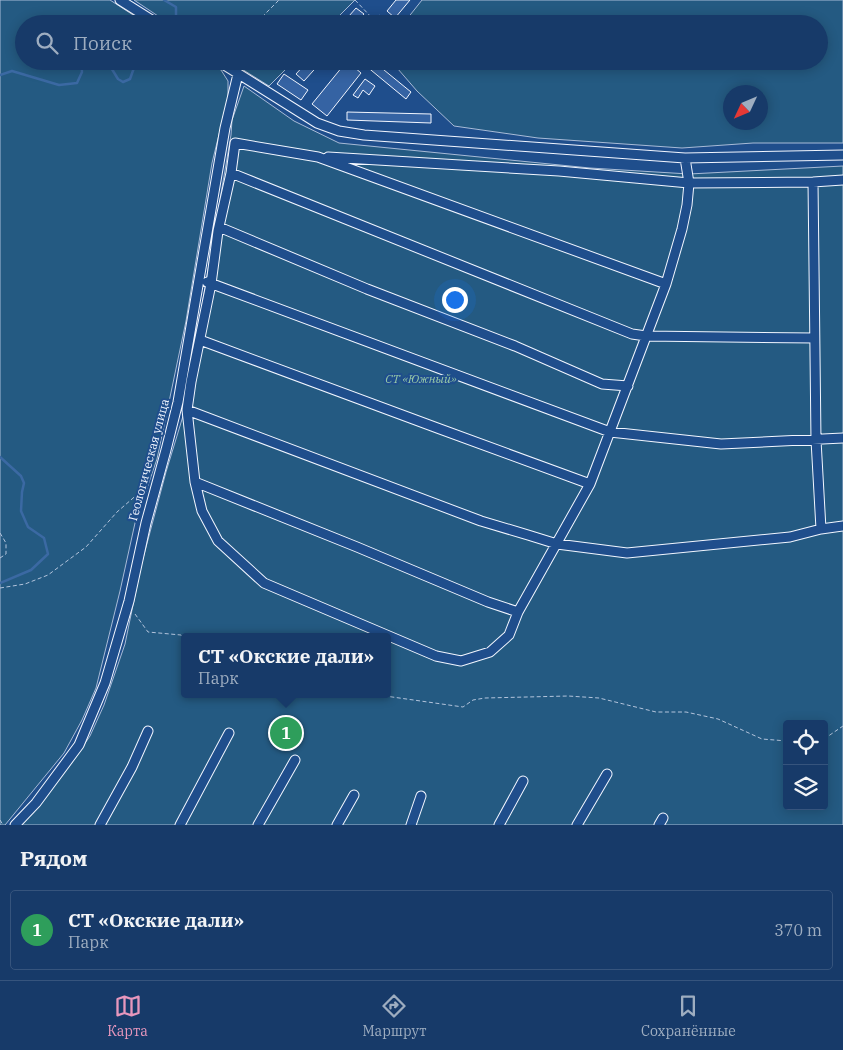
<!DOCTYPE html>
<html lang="ru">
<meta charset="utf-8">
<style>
body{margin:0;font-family:"IBM Plex Serif",serif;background:#20416f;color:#f1f3f6}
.controls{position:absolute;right:15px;bottom:15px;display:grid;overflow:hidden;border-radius:5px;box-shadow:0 2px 12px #0003}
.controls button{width:45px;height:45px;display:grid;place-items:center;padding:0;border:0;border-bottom:1px solid #36547d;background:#173a69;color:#f1f3f6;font:25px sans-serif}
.compass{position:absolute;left:723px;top:85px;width:45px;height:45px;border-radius:50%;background:#173a69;box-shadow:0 2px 12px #0003;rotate:226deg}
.you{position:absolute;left:454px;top:299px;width:18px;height:18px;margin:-12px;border:4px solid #fff;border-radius:50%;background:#1a73e8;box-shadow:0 0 0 8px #1a73e833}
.badge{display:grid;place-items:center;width:32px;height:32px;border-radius:50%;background:#e797bd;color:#fff;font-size:16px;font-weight:700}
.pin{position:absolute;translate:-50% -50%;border:2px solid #fff;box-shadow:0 1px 5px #0006}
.popup{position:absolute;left:181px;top:633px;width:210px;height:65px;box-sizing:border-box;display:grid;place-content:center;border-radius:5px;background:#173a69;filter:drop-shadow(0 1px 4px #0005);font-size:16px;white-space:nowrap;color:#9eadc0}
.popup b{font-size:19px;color:#f1f3f6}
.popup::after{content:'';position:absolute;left:50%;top:100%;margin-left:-10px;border:10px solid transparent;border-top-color:#173a69}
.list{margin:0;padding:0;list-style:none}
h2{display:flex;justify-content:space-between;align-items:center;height:65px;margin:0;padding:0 20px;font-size:21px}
h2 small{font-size:16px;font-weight:400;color:#9eadc0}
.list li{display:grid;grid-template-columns:32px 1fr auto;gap:15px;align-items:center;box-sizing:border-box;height:80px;margin:0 10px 10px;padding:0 10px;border:1px solid #36547d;border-radius:5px}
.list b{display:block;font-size:19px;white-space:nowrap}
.list p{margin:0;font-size:16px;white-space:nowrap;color:#9eadc0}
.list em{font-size:16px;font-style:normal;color:#9eadc0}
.icon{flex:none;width:28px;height:28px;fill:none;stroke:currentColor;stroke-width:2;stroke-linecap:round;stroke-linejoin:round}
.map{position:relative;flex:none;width:843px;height:825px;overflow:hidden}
.search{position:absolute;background:#173a69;box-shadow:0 2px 12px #0003;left:15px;right:15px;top:15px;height:55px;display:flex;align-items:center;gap:12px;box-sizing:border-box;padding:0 18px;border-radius:28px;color:#9eadc0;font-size:19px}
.sheet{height:155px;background:#173a69}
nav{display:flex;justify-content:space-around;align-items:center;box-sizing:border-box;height:70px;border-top:1px solid #36547d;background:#173a69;font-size:14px;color:#9eadc0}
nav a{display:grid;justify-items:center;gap:2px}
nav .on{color:#e797bd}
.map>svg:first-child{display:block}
.green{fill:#245a82;stroke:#a8bbd7;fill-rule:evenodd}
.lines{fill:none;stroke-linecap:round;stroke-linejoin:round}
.stream{stroke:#3b69a3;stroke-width:2.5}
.building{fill:#3563a3;stroke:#f2f6ff}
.minor-casing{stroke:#f2f6ff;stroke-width:11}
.path{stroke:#b3c4dc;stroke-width:1;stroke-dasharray:4 2.5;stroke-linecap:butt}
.minor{stroke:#1f4e8c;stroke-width:9}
.labels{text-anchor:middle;stroke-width:4;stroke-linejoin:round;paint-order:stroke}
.park-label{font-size:12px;font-style:italic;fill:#97c8a6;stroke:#1f4e8c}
.street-label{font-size:12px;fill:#f2f6ff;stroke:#1f4e8c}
</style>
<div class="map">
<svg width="843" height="825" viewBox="0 0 843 825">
<rect width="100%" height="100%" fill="#1f4e8c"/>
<path class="green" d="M0,0H110L147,24H24V61H207L221,70L228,81V98L212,163L186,321L157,459L135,523L120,591L96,688L82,720L64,753L5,825H0Z
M134,0H355L331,24H170Z
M422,0H843V143H753L682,148L538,138L454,126L417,91L391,61H819V24H403ZM730,92H760V122H730Z
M229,61H294L269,86Z
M244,86L294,121L339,143L590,168L689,174L843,166V825H21L70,765L90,736L104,705L125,644L141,566L166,472L183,416L231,135L232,120ZM185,637H387V694H185ZM787,724H824V806H787Z"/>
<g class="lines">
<path class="stream" d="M164,0L176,7V18
M107,61L118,79L123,82L130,79L135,65
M0,75L12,71L59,85L77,83L82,72L81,61
M0,457L21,476L24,483L22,492L21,511L28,527L44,538L48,554L31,570L0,583"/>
</g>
<path class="building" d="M396,0H410L395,18L387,11Z
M356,8L364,14L355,24H342Z
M379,15L390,24H372Z
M308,61H322L304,81L296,74Z
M347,61L361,73L327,116L312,104Z
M360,61H373L411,92L406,99Z
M284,74L308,90L301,100L277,84Z
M365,79L375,86L369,95L363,90L358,98L353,95Z
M347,112L431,114V123L347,120Z"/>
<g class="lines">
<defs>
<path id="minor" d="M120,0L158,24
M218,61L317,123L339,131L364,135L685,158L843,155
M328,157L559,171L689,183L685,158
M231,173L632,334L646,336L814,338
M813,182L816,440L821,529
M219,227L367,289L515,346L602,384L628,386
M207,282L610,432L721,444L843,438
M666,284L318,157L235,143L231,173L218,231L211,284L191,382L187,410L195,482L202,511L218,541L264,583L436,656L461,661L490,652L509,635L518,612L590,484L666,284L682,229L687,205L689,183L813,182L843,180
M200,340L440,429L590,484
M187,410L481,521L528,535L557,544L627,553L790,537L821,529L843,526
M195,482L357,547L488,602L518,612
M15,825L36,803L79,745L105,683L129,601L146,523L166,450L178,402L225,128L238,74
M100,825L132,767L148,731
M180,825L229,733
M258,825L295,760
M337,825L354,795
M411,825L421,796
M499,825L523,781
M577,825L607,774
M659,825L663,818"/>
</defs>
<use href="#minor" class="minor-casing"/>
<path class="path" d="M355,0L373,19
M263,24V16L279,0
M247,68L250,61
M0,533L6,543V554L0,558
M0,588L25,584L48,575L86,547L117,512L147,486
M135,614L148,632L181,635L185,641
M371,694L463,707L473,700L485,698L568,696L599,698L656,712H686L718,719L762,739L787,741
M824,739L843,726
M0,820L3,825"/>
<use href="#minor" class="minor"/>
</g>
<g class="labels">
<g class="park-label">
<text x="421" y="383">СТ «Южный»</text>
</g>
<g class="street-label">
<text transform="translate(149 460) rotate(-75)" y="4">Геологическая улица</text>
</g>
</g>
</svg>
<div class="controls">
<button><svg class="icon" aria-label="locate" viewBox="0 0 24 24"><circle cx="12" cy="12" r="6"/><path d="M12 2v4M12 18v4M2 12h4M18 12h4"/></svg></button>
<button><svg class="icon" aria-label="layers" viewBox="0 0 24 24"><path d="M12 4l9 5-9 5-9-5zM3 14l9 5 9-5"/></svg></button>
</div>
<svg class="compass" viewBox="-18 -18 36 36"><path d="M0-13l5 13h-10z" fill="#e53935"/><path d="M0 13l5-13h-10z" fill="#9eadc0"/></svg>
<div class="you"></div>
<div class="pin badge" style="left:286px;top:733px;background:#2e9e5b">1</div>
<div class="popup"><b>СТ «Окские дали»</b>Парк</div>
<div class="search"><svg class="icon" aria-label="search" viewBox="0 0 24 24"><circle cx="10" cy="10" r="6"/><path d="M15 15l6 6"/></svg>Поиск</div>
</div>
<section class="sheet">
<h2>Рядом<small></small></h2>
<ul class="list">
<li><span class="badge" style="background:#2e9e5b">1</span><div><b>СТ «Окские дали»</b><p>Парк</p></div><em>370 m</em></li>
</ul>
</section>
<nav>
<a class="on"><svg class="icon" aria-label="map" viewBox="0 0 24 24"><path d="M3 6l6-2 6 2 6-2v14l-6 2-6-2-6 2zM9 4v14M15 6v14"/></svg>Карта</a>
<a><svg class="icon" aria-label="directions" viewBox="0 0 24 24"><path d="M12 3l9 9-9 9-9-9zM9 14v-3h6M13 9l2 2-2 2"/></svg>Маршрут</a>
<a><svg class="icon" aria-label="saved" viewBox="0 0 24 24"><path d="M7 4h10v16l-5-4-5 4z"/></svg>Сохранённые</a>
</nav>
